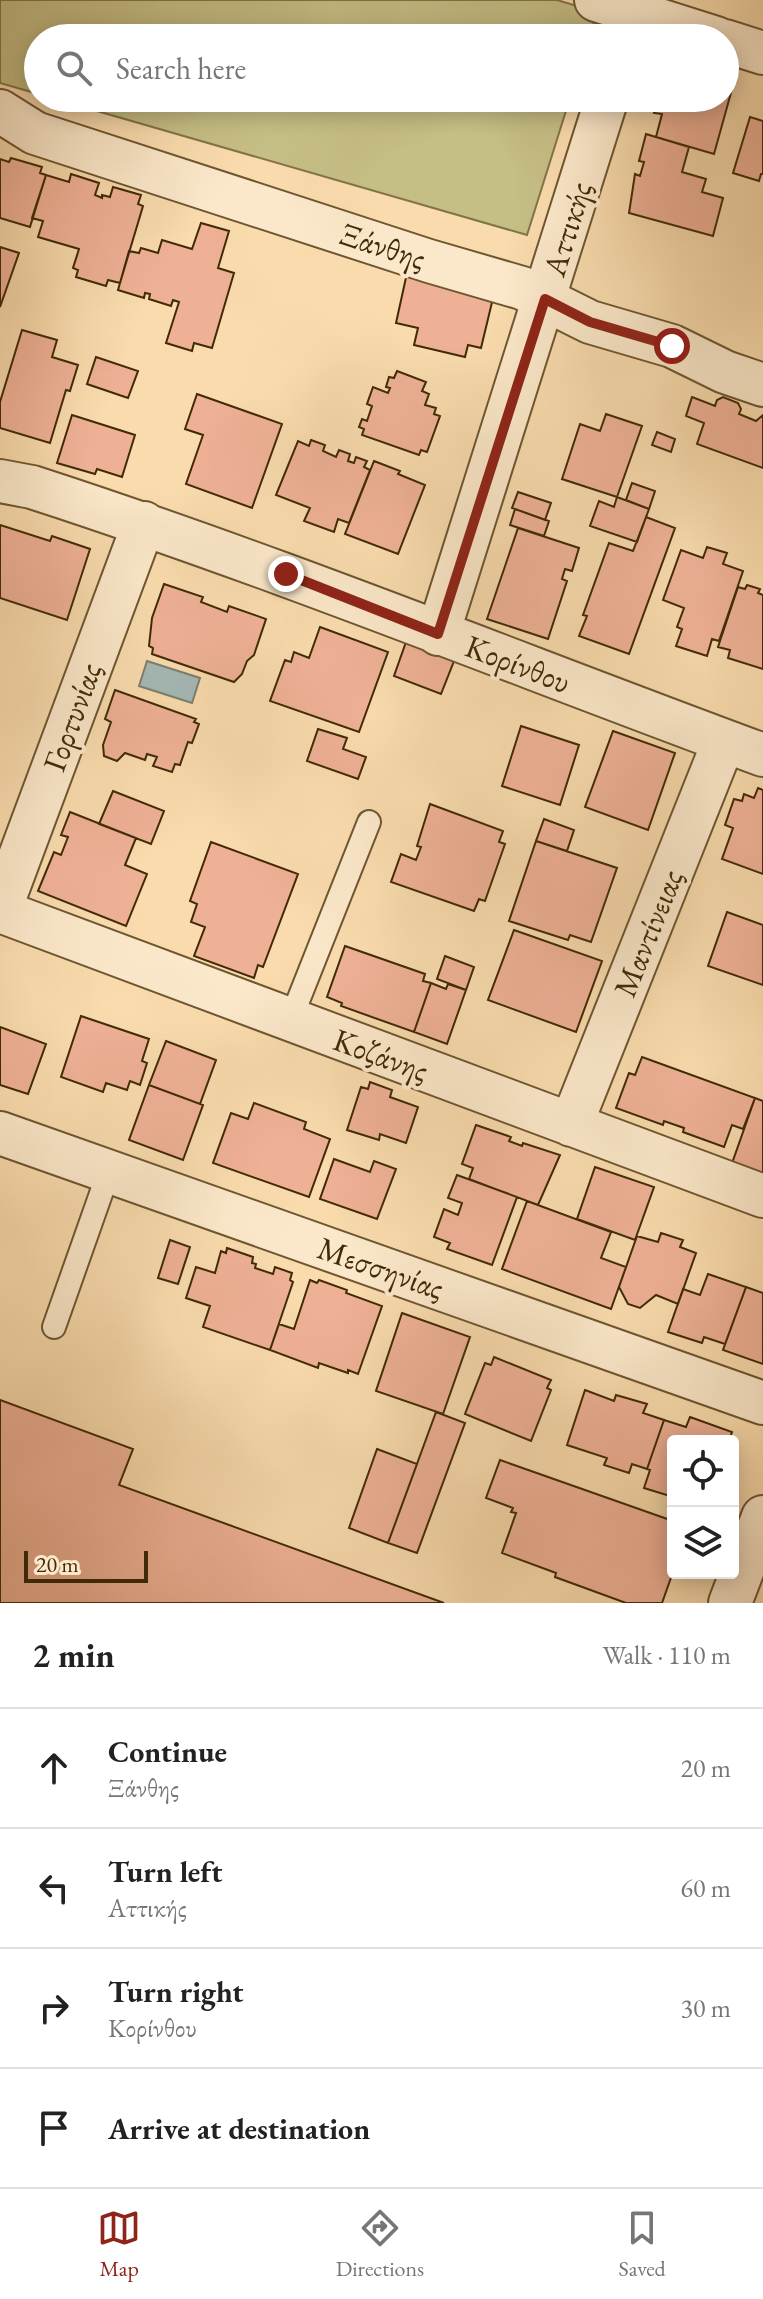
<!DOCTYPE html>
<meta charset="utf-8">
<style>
body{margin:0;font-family:"EB Garamond",serif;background:#f6f6f6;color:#222}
.controls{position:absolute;right:24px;bottom:24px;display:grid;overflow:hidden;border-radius:8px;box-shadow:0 4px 20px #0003}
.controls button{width:72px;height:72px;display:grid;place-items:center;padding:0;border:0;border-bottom:2px solid #e0e0e0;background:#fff;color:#222;font:40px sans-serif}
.scale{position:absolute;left:24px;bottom:20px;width:124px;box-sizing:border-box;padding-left:8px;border:4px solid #402a07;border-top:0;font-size:22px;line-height:28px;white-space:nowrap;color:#402a07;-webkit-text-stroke:6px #fbe8ca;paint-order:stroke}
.stop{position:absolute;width:24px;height:24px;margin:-18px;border:6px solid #8f2418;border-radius:50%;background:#fff}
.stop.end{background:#8f2418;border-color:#fff;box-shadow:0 2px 8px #0008}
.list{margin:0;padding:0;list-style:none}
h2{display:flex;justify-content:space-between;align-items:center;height:104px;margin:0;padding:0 32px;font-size:34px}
h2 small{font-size:26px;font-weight:400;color:#767676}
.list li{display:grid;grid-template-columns:52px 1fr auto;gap:24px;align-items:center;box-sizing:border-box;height:120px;padding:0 32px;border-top:2px solid #e0e0e0}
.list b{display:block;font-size:30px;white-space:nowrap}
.list p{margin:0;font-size:26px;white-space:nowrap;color:#767676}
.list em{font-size:26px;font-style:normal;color:#767676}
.icon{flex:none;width:44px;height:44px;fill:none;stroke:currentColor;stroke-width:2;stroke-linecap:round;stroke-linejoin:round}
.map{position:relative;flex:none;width:763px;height:1603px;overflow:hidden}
.search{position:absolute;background:#fff;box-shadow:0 4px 20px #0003;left:24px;right:24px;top:24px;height:88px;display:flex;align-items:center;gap:20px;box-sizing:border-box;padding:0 28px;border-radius:44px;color:#767676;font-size:30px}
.sheet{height:584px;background:#fff}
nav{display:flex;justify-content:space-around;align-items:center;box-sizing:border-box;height:112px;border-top:2px solid #e0e0e0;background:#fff;font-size:22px;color:#767676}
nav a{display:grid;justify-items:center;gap:4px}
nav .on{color:#8f2418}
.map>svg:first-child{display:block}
.green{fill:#c5be85;stroke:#827446;stroke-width:2}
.water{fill:#a4b8b6;stroke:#7c7f70;stroke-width:2}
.building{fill:#efb196;stroke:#402a07;stroke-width:2}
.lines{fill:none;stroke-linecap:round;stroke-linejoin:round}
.lane-casing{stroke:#6e5630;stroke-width:26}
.street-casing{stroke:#6e5630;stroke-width:46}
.lane{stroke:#fbe8ca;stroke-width:22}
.street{stroke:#fbe8ca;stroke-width:42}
.route{stroke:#8f2418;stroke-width:10}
.labels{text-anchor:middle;stroke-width:8;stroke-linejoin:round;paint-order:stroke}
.street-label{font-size:32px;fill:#402a07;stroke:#fbe8ca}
</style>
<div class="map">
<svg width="763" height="1603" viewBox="0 0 763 1603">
<rect width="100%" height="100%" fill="#f9dbad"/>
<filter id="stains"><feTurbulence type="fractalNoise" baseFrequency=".0025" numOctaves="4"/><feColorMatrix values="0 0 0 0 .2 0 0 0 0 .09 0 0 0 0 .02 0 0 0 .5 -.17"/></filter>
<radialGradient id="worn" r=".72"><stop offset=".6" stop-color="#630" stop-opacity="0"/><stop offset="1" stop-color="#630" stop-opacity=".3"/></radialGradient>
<path class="green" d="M0,0H557L597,12L589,38H38V94L0,83Z
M52,98H570L527,235Z"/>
<path class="water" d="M147,661L200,678L192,703L139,686Z"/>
<path class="building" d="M725,79L734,82L714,154L656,137L662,114L654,113L658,98H725Z
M750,117L763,121V174H761L759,181L733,173Z
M646,134L689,147L682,172L706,179L702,192L723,198L713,236L629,213L635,174L640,176L644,162L639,161Z
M11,158L42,167L40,173L46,175L30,227L0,218V159L9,162Z
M71,174L99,183L95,195L102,198V195L110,197L113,187L141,195L138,204L143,206L120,283L108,280L106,286L76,277L78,270L73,268L79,249L38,237L43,221L32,218L46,175L69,182Z
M201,223L229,231L218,268L234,273L212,348L194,343L192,351L166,343L179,302L173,300L171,306L149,299L150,294L145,293L144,298L118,290L129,251L139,253L141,248L158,253L162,240L192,249Z
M0,247L19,253L0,307Z
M407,273L494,294L481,348L468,345L465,357L414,345L418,328L396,323Z
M22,330L57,340L52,357L78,365L70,391L66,390L50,443L0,428V402Z
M96,357L138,371L128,398L87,384Z
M397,371L426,382L422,391L429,394L425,405L436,408L434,414L440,416L427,452L421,450L419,455L362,435L364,429L359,427L362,419L367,421L372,406L367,404L373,387L388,393L390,388L386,387L389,377L394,378Z
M197,394L282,424L252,508L186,484L203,435L185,429Z
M692,397L715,406L717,400L723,397L738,403L741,409L739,414L756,421L763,415V468L697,444L704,423L686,416Z
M606,414L642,426L617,497L562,479L580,424L600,431Z
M72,415L135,435L122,477L97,469L95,474L57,463Z
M657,432L675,439L671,452L652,445Z
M311,440L325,445L323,451L336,457L339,450L350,454L348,461L354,463L356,457L367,461L364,467L370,470L349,523L338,519L334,532L304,521L310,508L276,495L298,441L309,446Z
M374,461L400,471L398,474L425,485L398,554L345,534Z
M632,483L655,491L649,509L626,500Z
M518,492L551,503L545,520L512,508Z
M617,497L649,509L637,542L590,526L599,501L614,507Z
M515,509L549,521L544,536L510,525Z
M646,517L675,528L629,654L579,636L587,616L583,615L609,543L633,551Z
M0,525L50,541L52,536L90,549L67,620L0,598Z
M518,528L579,548L572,571L565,569L562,579L567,581L548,639L487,619Z
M707,547L727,553L723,564L743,571L719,641L712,639L707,656L676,646L682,629L677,627L684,608L663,600L681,550L703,558Z
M164,584L203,597L201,602L227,612L229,606L266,619L254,655L247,661L242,674L234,682L152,654L153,648L149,646L152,618Z
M747,585L760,589L758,593L763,595V669L728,658L730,650L718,647L738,587L745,589Z
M320,627L388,652L359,732L270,701L285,660L291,662L294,652L309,658Z
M406,642L454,661L441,694L394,676Z
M115,690L196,719L194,722L199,724L192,743L188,742L180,765L175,764L172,772L153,766L157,757L147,754L145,760L125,753L117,761L104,756L103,745L111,722L105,719Z
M521,726L579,745L560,805L502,786Z
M318,729L347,738L343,749L366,757L358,779L307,761Z
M613,731L675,753L648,830L585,807Z
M758,788L763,790V874L722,859L733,828L725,825L734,799L742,801L744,794L754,798Z
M113,791L164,811L151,844L99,824Z
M430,804L503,831L499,842L505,844L485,901L479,899L474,911L391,882L401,854L416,860L421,847L417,846Z
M70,812L136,838L125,865L147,874L126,926L38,891L54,852L61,855L68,837L61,835Z
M544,819L574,830L567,851L536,841Z
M536,841L617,868L591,942L570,935L568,940L509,921Z
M211,842L298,874L263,967L258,965L254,978L194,956L205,927L191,922L197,904L190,901Z
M727,912L763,925V985L708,966Z
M514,930L602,961L576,1032L488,1000Z
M345,946L425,974L423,981L431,983L414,1032L341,1006L342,1003L327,997Z
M445,956L474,967L466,990L437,979Z
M431,983L446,989L448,984L466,990L447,1044L414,1032Z
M81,1016L149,1039L142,1061L147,1063L140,1085L130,1081L127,1090L106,1083L103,1092L61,1077Z
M0,1027L46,1044L28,1094L0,1085Z
M166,1041L216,1060L200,1104L149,1085Z
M642,1057L755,1098L743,1129L732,1125L724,1147L683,1132L684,1128L664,1121L663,1125L616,1108L629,1073L635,1075Z
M370,1082L392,1090L390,1097L418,1107L406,1143L380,1134L379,1140L347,1130L361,1087L368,1089Z
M149,1085L203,1105L183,1160L129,1140Z
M755,1098L763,1101V1177L730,1169Z
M254,1103L306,1122L304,1129L330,1139L309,1197L213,1163L231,1113L248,1119Z
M476,1125L511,1137L509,1141L522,1146L523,1143L560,1155L538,1205L469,1179L473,1168L462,1164Z
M334,1159L370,1172L374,1161L396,1169L377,1219L320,1199Z
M595,1167L654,1187L635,1240L577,1219Z
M457,1175L517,1197L492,1265L447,1249L450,1243L434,1237L444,1209L458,1215L462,1203L448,1198Z
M527,1201L611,1232L601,1258L626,1267L611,1309L502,1269Z
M661,1233L683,1240L680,1247L696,1253L678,1304L656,1295L640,1308L628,1304L619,1287L637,1236L658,1242Z
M170,1240L190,1247L178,1284L158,1278Z
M227,1248L253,1257L252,1263L256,1264L255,1268L273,1274L275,1267L292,1273L290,1280L293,1282L270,1350L203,1327L210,1306L186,1298L196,1267L215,1273L221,1251L226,1253Z
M708,1274L746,1287L725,1344L704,1337L702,1343L668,1332L683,1289L700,1295Z
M310,1280L317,1283L319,1280L347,1290L346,1293L382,1306L358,1374L348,1370V1373L319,1363L318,1368L270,1350L279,1324L294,1329Z
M746,1287L763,1293V1364L723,1350Z
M402,1313L470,1337L443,1414L376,1391Z
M494,1357L551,1380L547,1388L551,1390L531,1441L465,1414L485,1363L491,1365Z
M585,1390L614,1401L616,1395L647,1404L643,1413L664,1420L647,1469L632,1464L629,1473L604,1465L607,1458L567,1445Z
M0,1400L133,1449L119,1485L444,1603H0Z
M436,1412L465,1423L417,1553L388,1543Z
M690,1417L732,1432L729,1441H673V1497L644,1488L650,1470L647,1469L664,1420L686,1427Z
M377,1449L417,1464L388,1543L349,1528Z
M500,1460L673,1521V1572L662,1603H626L555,1577L556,1573L502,1553L516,1513L511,1512L513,1508L486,1498Z"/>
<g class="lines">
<defs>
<path id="lane" d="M290,1021L369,822
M54,1327L109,1171"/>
<path id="street" d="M596,0L716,38
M725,41L763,53
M0,111L35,133L429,261L522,288L590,322L672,346L725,372L763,385
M0,481L32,487C279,567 519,665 763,755
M438,634L607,98
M0,910L144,523
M0,911L763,1196
M571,1125L724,741
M0,1133L763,1403
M730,1603L763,1517"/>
</defs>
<use href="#lane" class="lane-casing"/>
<use href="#street" class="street-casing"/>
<use href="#lane" class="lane"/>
<use href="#street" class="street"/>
</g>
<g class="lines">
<path class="route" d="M286,574L438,634L545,299L590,322L672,346"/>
</g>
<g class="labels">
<g class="street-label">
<text transform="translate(567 229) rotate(-73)" y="11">Αττικής</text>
<text transform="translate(383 246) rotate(18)" y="11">Ξάνθης</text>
<text transform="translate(518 664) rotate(21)" y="11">Κορίνθου</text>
<text transform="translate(72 717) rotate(-70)" y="11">Γορτυνίας</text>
<text transform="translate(648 933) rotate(-68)" y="11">Μαντίνειας</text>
<text transform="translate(381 1055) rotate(20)" y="11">Κοζάνης</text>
<text transform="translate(381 1268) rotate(19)" y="11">Μεσσηνίας</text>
</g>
</g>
<rect width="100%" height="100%" filter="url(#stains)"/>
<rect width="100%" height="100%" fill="url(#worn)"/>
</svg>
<div class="controls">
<button><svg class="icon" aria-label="locate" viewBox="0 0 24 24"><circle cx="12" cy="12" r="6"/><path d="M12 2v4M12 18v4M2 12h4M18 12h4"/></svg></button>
<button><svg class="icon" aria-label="layers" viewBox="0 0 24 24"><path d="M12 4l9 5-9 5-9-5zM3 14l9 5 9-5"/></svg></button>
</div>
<div class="scale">20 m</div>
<div class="stop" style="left:672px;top:346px"></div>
<div class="stop end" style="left:286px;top:574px"></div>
<div class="search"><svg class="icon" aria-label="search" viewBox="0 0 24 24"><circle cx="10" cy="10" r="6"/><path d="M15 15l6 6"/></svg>Search here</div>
</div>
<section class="sheet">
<h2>2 min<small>Walk · 110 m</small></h2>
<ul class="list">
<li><svg class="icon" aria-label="ahead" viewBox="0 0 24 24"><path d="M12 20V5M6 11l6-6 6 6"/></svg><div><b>Continue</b><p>Ξάνθης</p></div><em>20 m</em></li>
<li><svg class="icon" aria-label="left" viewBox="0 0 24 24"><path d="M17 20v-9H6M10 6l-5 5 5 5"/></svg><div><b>Turn left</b><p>Αττικής</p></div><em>60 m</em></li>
<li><svg class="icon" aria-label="right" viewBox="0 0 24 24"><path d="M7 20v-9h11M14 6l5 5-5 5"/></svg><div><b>Turn right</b><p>Κορίνθου</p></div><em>30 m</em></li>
<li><svg class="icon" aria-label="arrive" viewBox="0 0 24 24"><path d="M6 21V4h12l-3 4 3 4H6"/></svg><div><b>Arrive at destination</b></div></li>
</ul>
</section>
<nav>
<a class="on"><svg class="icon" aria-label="map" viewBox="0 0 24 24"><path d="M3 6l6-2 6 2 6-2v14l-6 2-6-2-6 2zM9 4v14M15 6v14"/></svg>Map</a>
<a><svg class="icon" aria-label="directions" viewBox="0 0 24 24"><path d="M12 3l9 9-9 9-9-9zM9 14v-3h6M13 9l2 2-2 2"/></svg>Directions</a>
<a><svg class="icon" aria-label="saved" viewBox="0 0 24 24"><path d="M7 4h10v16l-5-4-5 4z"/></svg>Saved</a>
</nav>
